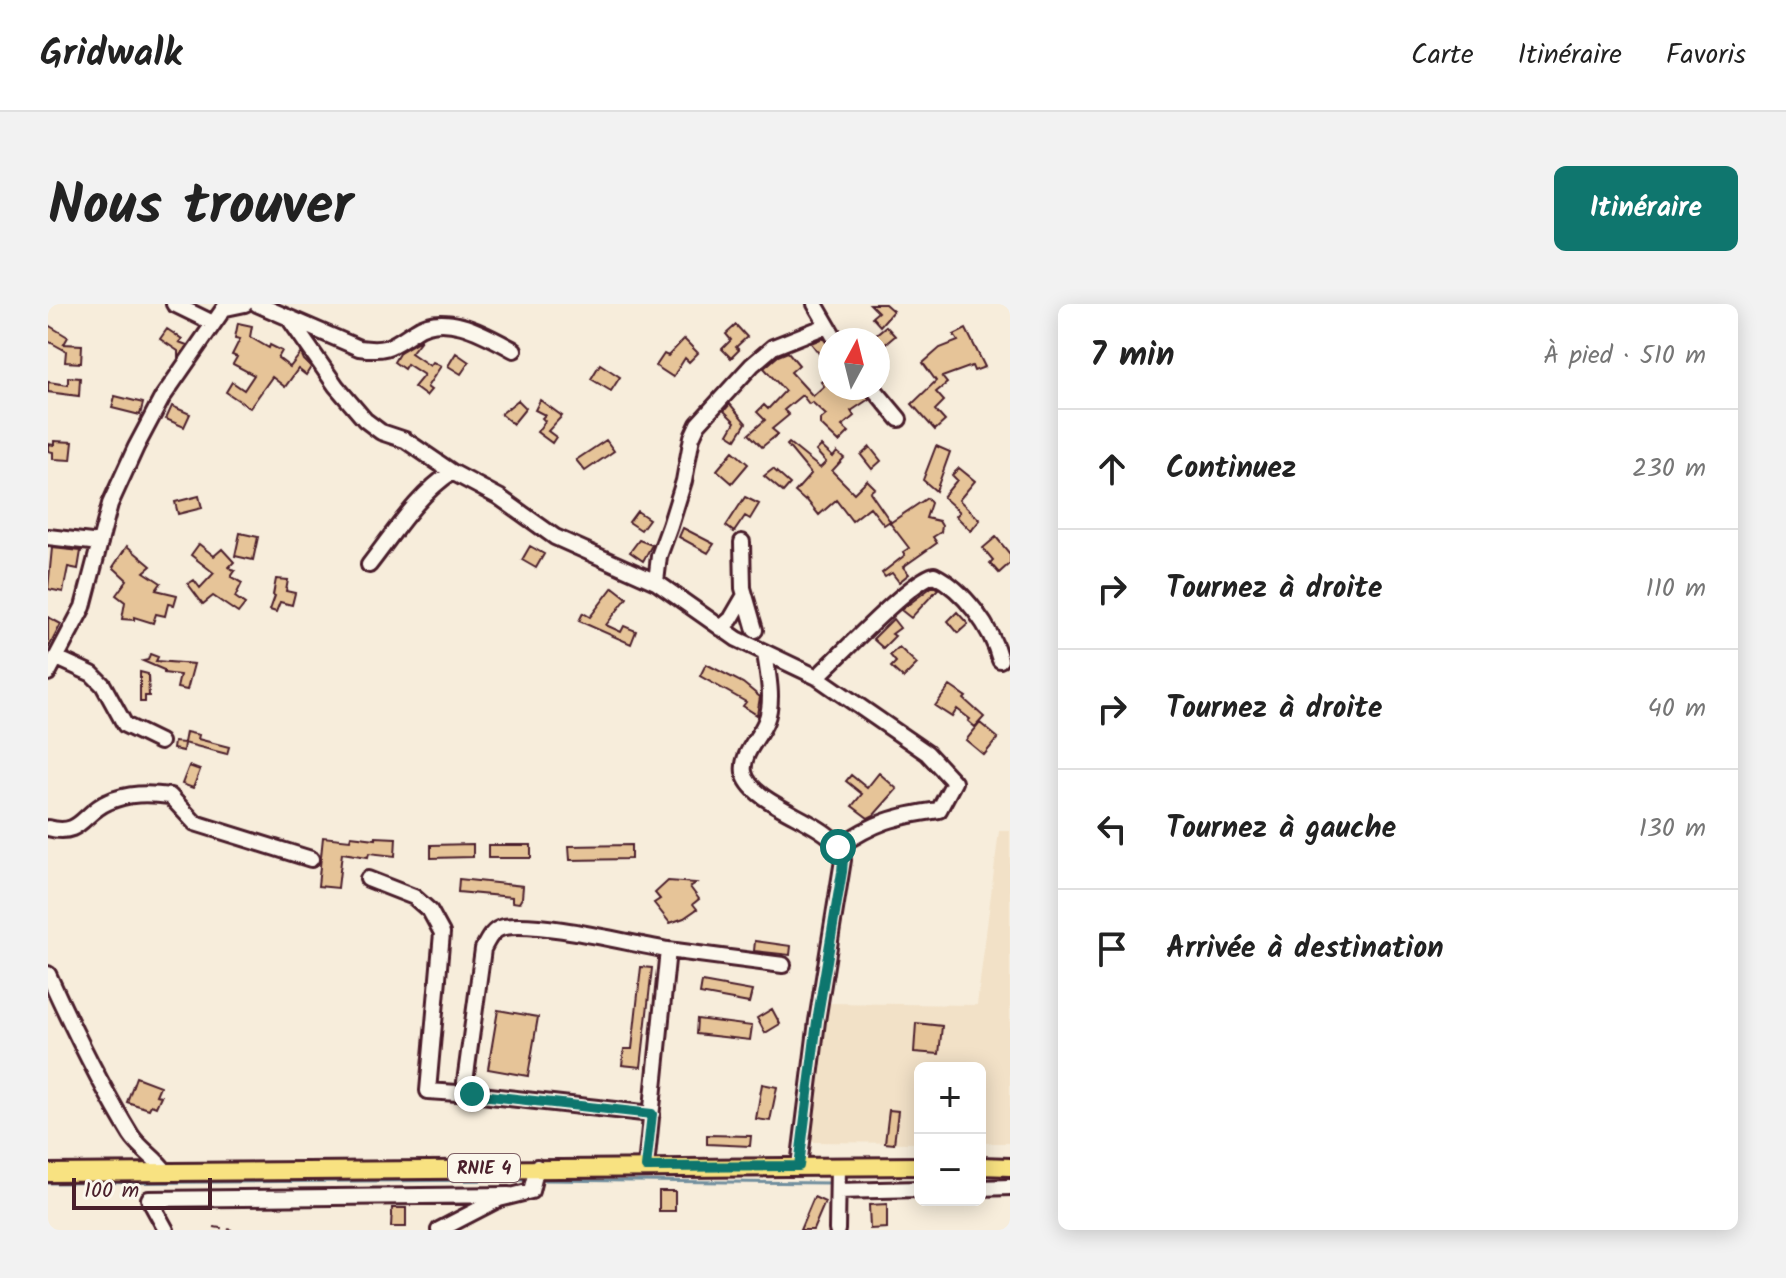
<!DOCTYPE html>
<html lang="fr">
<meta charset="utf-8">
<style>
body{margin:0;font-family:Kalam,sans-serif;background:#f2f2f2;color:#222}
.controls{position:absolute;right:24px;bottom:24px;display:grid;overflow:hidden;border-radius:12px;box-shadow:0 4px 20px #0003}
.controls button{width:72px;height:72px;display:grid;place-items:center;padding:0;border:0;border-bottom:2px solid #e0e0e0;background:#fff;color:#222;font:40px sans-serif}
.compass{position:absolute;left:770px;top:24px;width:72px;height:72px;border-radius:50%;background:#fff;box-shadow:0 4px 20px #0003;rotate:7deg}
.scale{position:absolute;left:24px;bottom:20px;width:140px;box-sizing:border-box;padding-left:8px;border:4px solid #4a1f2b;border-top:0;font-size:22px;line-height:28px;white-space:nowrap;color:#4a1f2b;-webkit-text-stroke:6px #fbf7ec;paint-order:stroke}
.stop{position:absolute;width:24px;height:24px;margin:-18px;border:6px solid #0f766e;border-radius:50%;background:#fff}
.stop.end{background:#0f766e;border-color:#fff;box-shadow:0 2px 8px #0008}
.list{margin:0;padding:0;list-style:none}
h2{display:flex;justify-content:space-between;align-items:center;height:104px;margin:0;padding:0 32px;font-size:34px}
h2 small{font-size:26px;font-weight:400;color:#767676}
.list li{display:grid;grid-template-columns:52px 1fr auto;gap:24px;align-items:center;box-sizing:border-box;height:120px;padding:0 32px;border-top:2px solid #e0e0e0}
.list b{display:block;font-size:30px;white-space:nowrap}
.list em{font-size:26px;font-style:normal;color:#767676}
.icon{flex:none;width:44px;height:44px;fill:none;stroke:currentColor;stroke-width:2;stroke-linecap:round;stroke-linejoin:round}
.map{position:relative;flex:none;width:962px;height:926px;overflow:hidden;border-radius:12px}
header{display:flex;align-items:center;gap:48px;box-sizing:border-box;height:112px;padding:0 40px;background:#fff;border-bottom:2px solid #e0e0e0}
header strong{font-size:38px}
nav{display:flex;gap:44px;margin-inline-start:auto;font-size:28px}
.intro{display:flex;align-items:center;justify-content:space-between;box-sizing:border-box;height:192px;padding:0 48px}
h1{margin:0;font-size:56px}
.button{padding:20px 36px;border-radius:12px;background:#0f766e;color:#fff;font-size:28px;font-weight:700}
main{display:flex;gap:48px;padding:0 48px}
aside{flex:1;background:#fff;border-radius:12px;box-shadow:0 4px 20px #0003}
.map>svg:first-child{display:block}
.built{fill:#f2e1c7}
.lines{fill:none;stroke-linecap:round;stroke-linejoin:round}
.stream{stroke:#728f9e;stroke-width:3}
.building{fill:#e6c498;stroke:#4a1f2b;stroke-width:2}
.minor-casing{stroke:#4a1f2b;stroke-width:20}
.major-casing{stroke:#4a1f2b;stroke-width:22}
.path{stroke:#4a1f2b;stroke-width:2;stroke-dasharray:8 6;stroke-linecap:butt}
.minor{stroke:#fbf7ec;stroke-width:14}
.major{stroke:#f8e281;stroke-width:16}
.route{stroke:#0f766e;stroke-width:10}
.labels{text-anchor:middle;stroke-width:7;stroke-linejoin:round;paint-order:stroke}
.shield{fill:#fbf7ec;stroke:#7f6065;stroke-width:2}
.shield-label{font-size:18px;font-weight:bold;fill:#4a1f2b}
</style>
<header>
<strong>Gridwalk</strong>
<nav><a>Carte</a><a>Itinéraire</a><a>Favoris</a></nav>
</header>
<div class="intro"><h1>Nous trouver</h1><a class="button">Itinéraire</a></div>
<main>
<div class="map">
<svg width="962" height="926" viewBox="0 0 962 926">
<rect width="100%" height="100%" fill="#f7eddb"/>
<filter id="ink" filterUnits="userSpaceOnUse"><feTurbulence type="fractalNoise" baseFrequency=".0125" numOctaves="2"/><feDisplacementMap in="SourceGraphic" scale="16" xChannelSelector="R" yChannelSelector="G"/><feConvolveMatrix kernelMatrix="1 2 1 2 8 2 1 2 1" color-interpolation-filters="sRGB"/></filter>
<g filter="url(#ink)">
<path class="built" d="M951,527H962V839H932V764H872V839L761,838L777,699L929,701Z"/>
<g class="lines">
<path class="stream" d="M492,876L784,879
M0,879L480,876
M796,879H852"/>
</g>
<path class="building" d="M822,0H837L845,7L832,22L824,13L830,8Z
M190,19L204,22L202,33L221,44L222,41L234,47L230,54L242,63L253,49L256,56L263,63L258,71L250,65L237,83L224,73L202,104L178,88L184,78L196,86L206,71L185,60L189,53L184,51L192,35L187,34Z
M0,21L20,33L16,40L34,41L33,59L17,58L18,47L0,37Z
M688,21L699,33L688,43L691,46L683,54L674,45L683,36L678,30Z
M838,22L847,32L835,42L830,36H821Z
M119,25L134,35L131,38L139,41L130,54V47L112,35Z
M918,25L937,63L926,67L924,62L894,73L899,79L888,88L896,97L887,106L897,117L887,126L864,100L888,77L875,59L892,44L910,37L906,31Z
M775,34L782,44V64L763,39Z
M374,35L363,49L382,62L385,58L393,62L379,83L383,86L378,92L366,83L376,71L359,60L356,65L346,58L352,48Z
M636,35L650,49L641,58L637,54L625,73L608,62L616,50L620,52Z
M740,48L751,61L743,68L765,92L776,82L773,78L782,71V84H815L821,95L803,107L806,112L794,122L801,128L791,138L772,120V116L778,111L764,98L761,100L754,91L736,106L741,111L724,125L730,130L714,143L701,130L717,116L709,108L716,101L720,105L737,87L716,64L730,52Z
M408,49L421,58L413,70L400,62Z
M552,60L572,73L563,87L543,75Z
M20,73L32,74L31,92L0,88V78L20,81Z
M67,92L95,99L92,111L64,104Z
M470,96L478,104L465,120L453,110Z
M492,96L514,112L500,127L508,133L504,139L489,128L497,117L494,114L497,111L487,106Z
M682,100L698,119L688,135L680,130L687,118L676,107Z
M124,102L142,110L136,123L118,115Z
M558,136L566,147L537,167L528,156Z
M6,137L25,138L23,156L5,155V148L0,147V140L6,141Z
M741,139L772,164L778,158L768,147L773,142L785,153L789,148L796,154L784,167L806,189L819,176L827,184L822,188L842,217L836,221L822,203L804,217L788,196L771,211L758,195L757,197L747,188L763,170L739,141Z
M888,142L902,148L888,187L875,176Z
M822,143L833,157L824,165L813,151Z
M685,147L700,160L684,179L669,166Z
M911,164L927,177L911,196L932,216L923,227L908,212L912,208L895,193L909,176L904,171Z
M725,165L742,180L735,188L716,172Z
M151,192L154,204L130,210L127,198Z
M697,193L711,200L702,215L697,212L686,228L678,222Z
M879,194L883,199L878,214L891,217L894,222L893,228L885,233L889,239L855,263L861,270L851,278L844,269L837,273L834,269L857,251L855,248L861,244L842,219Z
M589,207L601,215L593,226L581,218Z
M635,224L666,240L660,249L631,233Z
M192,229L210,233L205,256L187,252Z
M948,233L962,250V259L951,269L942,259L945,256L935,244Z
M591,236L604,241L595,257L582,248Z
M151,240L166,252L174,245L186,258L181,263L187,267L183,273L194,279L187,293L197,300L190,309L165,292L155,300L140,280L146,276L152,284L166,269L143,251Z
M79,242L103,262L96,268L113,279L108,286L129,291L126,301L120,300L117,312L108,310L105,319L86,313V316L74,315L77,298L68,291L79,276L65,263Z
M482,242L496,250L488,264L474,256Z
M4,244L33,247L30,265L20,263L15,288L0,285Z
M228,275L240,276L238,287L247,289L244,301L232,298L228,308L222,306L227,292L225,291Z
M885,282L890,285L863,314L853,306Z
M565,283L579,294L558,321L573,328L576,322L588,327L583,340L531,317L535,309L542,313Z
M909,308L920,320L910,329L900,317Z
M0,313L13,320L0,345Z
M845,315L852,324L844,330L847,332L835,344L825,335Z
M851,343L869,360L855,374L843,363L848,358L842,351Z
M102,350L110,353L108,357L146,360L139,386L129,384L132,371L116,369V366L95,357L100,356Z
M658,360L695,379L712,393L709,411L695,402L698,398L652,372Z
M92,368L100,370L101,392H97V398H92Z
M902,382L918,393L916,395L936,413L927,423L920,417L922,415L909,405L904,413L887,402Z
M932,419L950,434L936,451L918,436Z
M138,428L151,431L150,435L181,443L179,450L136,439L135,447L125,445L126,438L136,439Z
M141,462L152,466L145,484L134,480Z
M831,469L849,485L826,511L820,514L804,502L814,490L798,477L803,471L819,484Z
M303,532L328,535V533L348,534L347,552L321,549L320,553L294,549L290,584L270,582L275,533L302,536Z
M425,540V553L383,554V541Z
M440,541H483V554H440Z
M583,541V555L522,556L521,542Z
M411,575L475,582L474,594L471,599L464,598V593L410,588Z
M620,577L648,579L642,583L651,595L645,600L649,605L636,614L622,619L606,599L612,595L607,589Z
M707,637L743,642L742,651L706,647Z
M593,663L604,664L593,763L574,761L576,745H584Z
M654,678L704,687L701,699L652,690Z
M724,705L732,720L717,729L709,714Z
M450,706L490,713L480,772L440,765Z
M649,715L704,722L702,736L648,730Z
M868,719L894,722L891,750L866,748Z
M88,773L112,782L108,791L113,792L108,803L103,801L101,805L79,798Z
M714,780L729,783L722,817L708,815Z
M841,806L850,807L846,840L837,839Z
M659,831L703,832L702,842L659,840Z
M611,887H627V907H611Z
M766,893L777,898L765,926H752Z
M839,900V924L822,925L821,901Z
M344,904H358V923H343Z"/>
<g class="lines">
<defs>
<path id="minor" d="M126,0L165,19
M209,0L311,44C341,48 343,42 367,27C397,6 438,31 466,46
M767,0L788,36
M178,4L197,0
M240,13L288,82L317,116L333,128L357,136L404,168
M825,84L851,115
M0,233L52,239
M694,238L695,284L707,326
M321,261C347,228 368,192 404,168L451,193L507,233L608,278L689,335L769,373L879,449L906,478L891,506C848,512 826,518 790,543
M608,278L611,252L622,222L636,177L644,133L650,120L704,61L725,43L778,22
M673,324L683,315L697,291
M717,349C720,371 726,396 718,417C712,433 693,450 696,468C701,497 763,514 783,534C789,540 792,548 795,556L769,717L751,862
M9,354L44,370L55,381L77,421L112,438
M0,369L35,303L62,200L88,143L114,94L179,0
M769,373C792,352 862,277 886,271C916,286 944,324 952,356
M0,524C34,533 34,509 60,498C80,489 100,489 122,492L147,519L263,555
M320,575L366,593L382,607L394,629L380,787L424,790
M0,670C25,725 51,779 83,831C92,845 107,853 117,867
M604,810L424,790L419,785L417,778L435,645C440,635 445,625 456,623C494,617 579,639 620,646
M598,863L620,646L735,661
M932,884L962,883
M790,887L872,885
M118,926L101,895L461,891
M391,926L451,895L483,887L489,863
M789,926L790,862"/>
<path id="major" d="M932,862L962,863
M0,869L872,862"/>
</defs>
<use href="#minor" class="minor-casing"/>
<use href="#major" class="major-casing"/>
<path class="path" d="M166,923L184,926"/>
<use href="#minor" class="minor"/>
<use href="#major" class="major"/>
</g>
</g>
<g class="lines" filter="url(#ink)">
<path class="route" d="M424,790L604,810L598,863L751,862L769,717L794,568L795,556L790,543"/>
</g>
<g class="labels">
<rect class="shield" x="400" y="850" width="72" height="28" rx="6"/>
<g class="shield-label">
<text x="436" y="870">RNIE 4</text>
</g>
</g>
</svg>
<div class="controls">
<button>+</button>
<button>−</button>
</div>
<svg class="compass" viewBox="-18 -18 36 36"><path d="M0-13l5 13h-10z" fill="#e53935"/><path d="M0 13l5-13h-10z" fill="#767676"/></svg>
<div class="scale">100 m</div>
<div class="stop" style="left:790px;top:543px"></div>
<div class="stop end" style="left:424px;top:790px"></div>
</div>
<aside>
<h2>7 min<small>À pied · 510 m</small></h2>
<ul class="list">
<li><svg class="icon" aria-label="ahead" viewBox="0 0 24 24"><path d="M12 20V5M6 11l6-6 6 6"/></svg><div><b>Continuez</b></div><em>230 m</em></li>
<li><svg class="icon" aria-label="right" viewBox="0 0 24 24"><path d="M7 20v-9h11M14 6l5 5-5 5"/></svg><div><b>Tournez à droite</b></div><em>110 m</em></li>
<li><svg class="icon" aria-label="right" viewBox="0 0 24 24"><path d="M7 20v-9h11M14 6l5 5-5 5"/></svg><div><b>Tournez à droite</b></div><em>40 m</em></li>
<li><svg class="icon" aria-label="left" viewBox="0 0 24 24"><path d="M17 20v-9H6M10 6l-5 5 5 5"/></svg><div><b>Tournez à gauche</b></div><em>130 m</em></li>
<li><svg class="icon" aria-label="arrive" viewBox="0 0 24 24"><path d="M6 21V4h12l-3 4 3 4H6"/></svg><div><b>Arrivée à destination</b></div></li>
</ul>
</aside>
</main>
